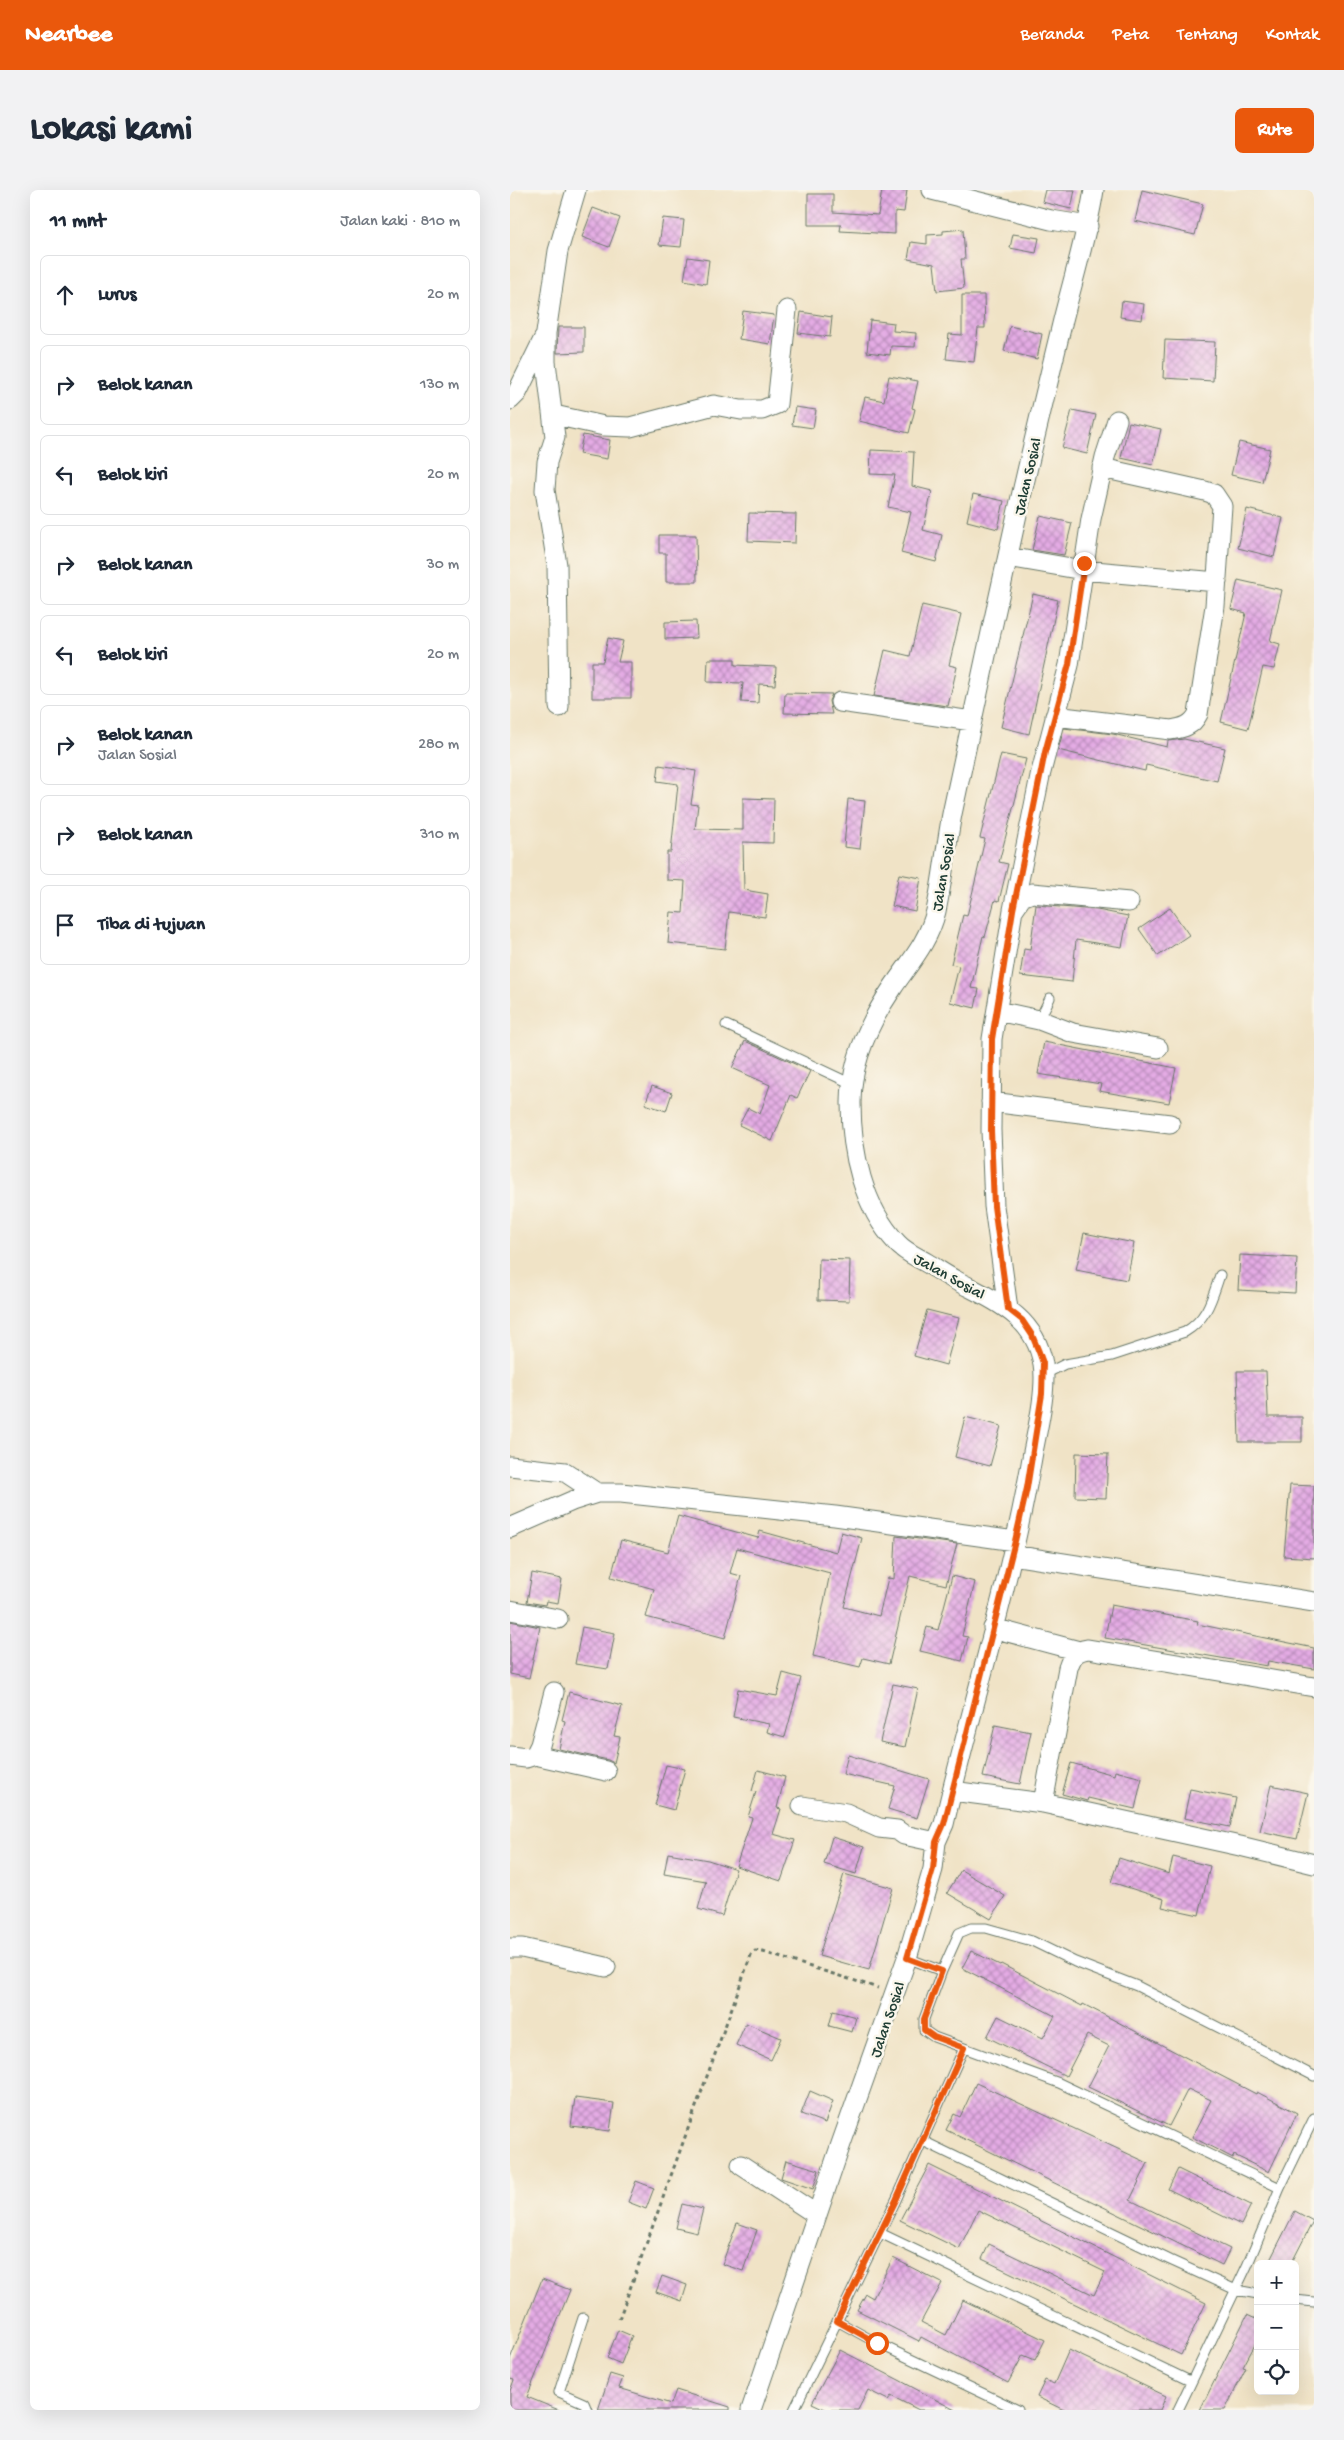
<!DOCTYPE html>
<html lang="id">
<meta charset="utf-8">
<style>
body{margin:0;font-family:"Gochi Hand",sans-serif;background:#f2f2f3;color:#1f2937}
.controls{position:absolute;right:15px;bottom:15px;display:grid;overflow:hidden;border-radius:8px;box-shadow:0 5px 20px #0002}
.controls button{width:45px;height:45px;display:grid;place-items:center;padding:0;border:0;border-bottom:1px solid #e0e1e3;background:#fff;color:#1f2937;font:25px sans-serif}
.stop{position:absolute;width:15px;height:15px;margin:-11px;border:4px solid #ea580c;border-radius:50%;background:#fff}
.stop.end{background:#ea580c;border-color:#fff;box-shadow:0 1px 5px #0008}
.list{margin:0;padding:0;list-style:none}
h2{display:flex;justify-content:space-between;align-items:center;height:65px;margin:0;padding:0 20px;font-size:21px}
h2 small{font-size:16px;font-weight:400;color:#747a83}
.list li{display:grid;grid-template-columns:32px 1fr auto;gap:15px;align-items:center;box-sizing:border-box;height:80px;margin:0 10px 10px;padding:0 10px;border:1px solid #e0e1e3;border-radius:8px}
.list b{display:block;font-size:19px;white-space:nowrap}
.list p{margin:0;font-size:16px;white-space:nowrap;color:#747a83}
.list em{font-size:16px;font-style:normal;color:#747a83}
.icon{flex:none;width:28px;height:28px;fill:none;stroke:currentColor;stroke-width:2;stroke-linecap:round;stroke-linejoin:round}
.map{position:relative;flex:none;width:804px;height:2220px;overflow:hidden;border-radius:8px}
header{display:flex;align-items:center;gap:30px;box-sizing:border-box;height:70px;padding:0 25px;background:#ea580c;color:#fff}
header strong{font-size:24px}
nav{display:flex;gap:28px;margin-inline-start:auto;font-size:18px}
.intro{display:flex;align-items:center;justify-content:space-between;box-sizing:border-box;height:120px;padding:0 30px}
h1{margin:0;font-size:35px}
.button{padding:12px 22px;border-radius:8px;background:#ea580c;color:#fff;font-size:18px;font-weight:700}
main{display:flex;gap:30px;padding:0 30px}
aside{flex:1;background:#fff;border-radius:8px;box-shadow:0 5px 20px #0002}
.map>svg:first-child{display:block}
.building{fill:url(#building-cross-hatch)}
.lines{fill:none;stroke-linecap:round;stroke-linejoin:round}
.service-casing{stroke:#687767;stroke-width:11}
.minor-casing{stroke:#687767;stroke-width:21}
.path{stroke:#687767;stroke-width:3;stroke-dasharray:4 4;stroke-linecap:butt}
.service{stroke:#fff;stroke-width:9}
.minor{stroke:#fff;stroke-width:19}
.route{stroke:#ea580c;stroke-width:6}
.labels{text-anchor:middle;stroke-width:5;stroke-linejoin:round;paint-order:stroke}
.street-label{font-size:16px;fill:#1f3d34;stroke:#fbf7ec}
</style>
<header>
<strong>Nearbee</strong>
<nav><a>Beranda</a><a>Peta</a><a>Tentang</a><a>Kontak</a></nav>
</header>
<div class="intro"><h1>Lokasi kami</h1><a class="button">Rute</a></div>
<main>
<aside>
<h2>11 mnt<small>Jalan kaki · 810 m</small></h2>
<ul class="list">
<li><svg class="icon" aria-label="ahead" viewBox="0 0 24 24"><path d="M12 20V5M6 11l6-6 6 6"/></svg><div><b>Lurus</b></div><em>20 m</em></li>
<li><svg class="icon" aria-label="right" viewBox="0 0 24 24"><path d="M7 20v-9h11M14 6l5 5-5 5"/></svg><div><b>Belok kanan</b></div><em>130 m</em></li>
<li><svg class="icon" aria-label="left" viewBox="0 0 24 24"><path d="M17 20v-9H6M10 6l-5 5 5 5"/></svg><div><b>Belok kiri</b></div><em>20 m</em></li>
<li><svg class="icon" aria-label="right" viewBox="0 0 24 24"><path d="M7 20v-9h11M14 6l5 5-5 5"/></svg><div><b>Belok kanan</b></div><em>30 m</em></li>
<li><svg class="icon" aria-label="left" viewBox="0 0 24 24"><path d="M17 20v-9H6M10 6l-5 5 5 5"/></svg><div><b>Belok kiri</b></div><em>20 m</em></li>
<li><svg class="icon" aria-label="right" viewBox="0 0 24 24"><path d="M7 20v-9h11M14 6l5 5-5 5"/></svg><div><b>Belok kanan</b><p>Jalan Sosial</p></div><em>280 m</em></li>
<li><svg class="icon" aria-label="right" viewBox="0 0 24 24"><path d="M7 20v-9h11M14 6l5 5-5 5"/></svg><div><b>Belok kanan</b></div><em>310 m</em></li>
<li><svg class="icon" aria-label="arrive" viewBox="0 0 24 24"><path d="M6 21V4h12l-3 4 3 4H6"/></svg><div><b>Tiba di tujuan</b></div></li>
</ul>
</aside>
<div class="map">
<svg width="804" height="2220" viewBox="0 0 804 2220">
<defs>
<pattern id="building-cross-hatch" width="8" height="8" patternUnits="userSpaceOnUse" patternTransform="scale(1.25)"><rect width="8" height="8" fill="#e4abe4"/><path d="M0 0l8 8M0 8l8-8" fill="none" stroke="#b88cba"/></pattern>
</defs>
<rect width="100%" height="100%" fill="#fbf7ec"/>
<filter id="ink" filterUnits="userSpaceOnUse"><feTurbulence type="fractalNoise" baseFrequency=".02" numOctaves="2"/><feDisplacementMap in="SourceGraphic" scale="10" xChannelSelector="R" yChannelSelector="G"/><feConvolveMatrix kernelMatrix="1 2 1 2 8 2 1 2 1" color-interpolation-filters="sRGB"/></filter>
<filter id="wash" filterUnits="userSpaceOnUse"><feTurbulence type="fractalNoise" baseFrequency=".0096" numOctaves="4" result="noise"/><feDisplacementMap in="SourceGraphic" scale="20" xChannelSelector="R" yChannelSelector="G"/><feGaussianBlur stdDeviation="1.12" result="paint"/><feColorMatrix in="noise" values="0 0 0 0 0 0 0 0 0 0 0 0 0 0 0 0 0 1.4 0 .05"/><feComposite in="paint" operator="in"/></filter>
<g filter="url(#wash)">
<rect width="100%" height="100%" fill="#f0e3c6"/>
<g id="blocks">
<path class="building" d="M372,0H397L394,22L385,21V44L330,41L331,35H298V4H323V22L368,25Z
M535,0H565L561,19L532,12Z
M632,0L693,14L685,45L625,31Z
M83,18L110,28L99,57L72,47Z
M153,28L174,30L171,57L149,55Z
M453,39L455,69H451L454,98L427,101L424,74L398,69L401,52L417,54V45L433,44V41Z
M503,44L529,48L526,63L500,58Z
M178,67L199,70L196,94L174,90Z
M452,105H474L475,138H468L464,172L436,169L439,144L452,145Z
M612,111L634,114L632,130L610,127Z
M233,121L264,125L260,154L229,149Z
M291,122L322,127L320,147L288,143Z
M360,130L384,133L383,141L406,143L405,157L381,156L380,165L357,162Z
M500,136L532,144L527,169L494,161Z
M48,137H74V162L47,163Z
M655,150L705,152L703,191L653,188Z
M379,186L408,191L402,218L405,219L399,243L349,231L355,207L374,211Z
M285,217L306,220L303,238L282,235Z
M562,220L586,225L577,264L552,258Z
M619,232L651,239L643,275L611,268Z
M73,245L100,250L97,269L69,264Z
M729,252L760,259L752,292L721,285Z
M361,260L404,262L402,296L422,301L413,340L432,345L426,372L391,363L401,322L378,317L385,285L360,284Z
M463,304L494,311L488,339L457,331Z
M737,319L773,328L764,367L728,358Z
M239,323L286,324L285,353L238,351Z
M530,326L562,333L554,365L522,360Z
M149,345H186L187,392H156V363H149Z
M728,390L772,400L760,451L770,454L764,479L753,477L738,539L711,532L736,423L721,419Z
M523,404L548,410L519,544L491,537Z
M412,415L451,424L439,475L447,477L438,516L364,506L375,460L400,466Z
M186,431L187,448L155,449V432Z
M98,448L113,451L108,472H121V508H82V472H93Z
M198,469H225V475L266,477L265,495L249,494L248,513L231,512L233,493L197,492Z
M275,503L322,504L319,511L322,524L274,523Z
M554,538L603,544L657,557L658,551L674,549L715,558L707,591L636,575L635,581L548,560Z
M491,564L516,569L489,672L498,674L489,711L485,710L475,747L473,746L461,798L469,799L465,818L440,812L449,776L441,774L453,725L457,726L475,649L470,648Z
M149,575L186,581L181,614L188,615L185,639L233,640V608L264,609L263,653L233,652L234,700L258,704L255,727L219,722L215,759L158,753L161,722L173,723L175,691L157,690V662H161L168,594L147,591Z
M338,609L355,611L350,659L334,657Z
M389,684L411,688L405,721L382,716Z
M526,715L587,720L618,726L612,757L566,750L562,792L510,786L514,759L520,760Z
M660,718L679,745L648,766L629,739Z
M235,851L300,881L287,908L281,905L262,951L229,935L238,918L250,924L260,895L222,878Z
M534,852L666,878L659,913L589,901L591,894L528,884Z
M142,896L162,903L156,921L135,914Z
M574,1043L624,1053L617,1090L566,1080Z
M730,1065L787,1068L785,1103L728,1100Z
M309,1069L340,1070L339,1111L308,1110Z
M417,1120L449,1128L436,1175L404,1166Z
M727,1181H756L758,1227H792V1252H729Z
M455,1227L491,1236L480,1276L445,1267Z
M566,1263L598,1264L596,1308L565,1307Z
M780,1295L804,1296V1368L774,1366Z
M168,1326L248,1348L250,1341L326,1362L331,1342L352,1348L334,1417L369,1426L378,1388L384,1389L386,1346L447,1354L436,1395L400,1386L379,1474L353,1468L350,1477L303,1466L320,1383L227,1358L220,1383L231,1386L215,1448L136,1427L144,1399L101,1387L111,1350L158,1362Z
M22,1383L52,1389L48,1413L36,1411L35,1415L17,1412Z
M442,1386L465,1392L452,1446L458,1447L452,1471L410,1461L417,1437L428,1440Z
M601,1415L688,1431L687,1434L804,1458V1479L758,1471L757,1476L595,1448Z
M0,1431L30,1437L19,1488L0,1484Z
M72,1437L105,1443L98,1479L65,1474Z
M273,1483L291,1488L275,1547L257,1542L259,1534L223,1527L228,1499L267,1506Z
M383,1494L408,1499L395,1557L370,1552Z
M59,1502L112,1516L104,1546L110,1547L104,1573L98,1570L49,1559L55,1531L52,1530Z
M485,1535L521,1542L510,1594L473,1587Z
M338,1565L419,1589L407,1628L378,1619L385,1596L333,1584Z
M561,1573L604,1585L605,1581L632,1588L625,1619L578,1608L577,1611L552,1604Z
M156,1575L175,1579L164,1620L145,1615Z
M248,1580L275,1587L267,1618L271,1619L263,1644L285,1650L271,1691L226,1676L242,1628L238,1627L246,1602L242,1601Z
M761,1595L798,1603L787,1649L750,1641Z
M680,1599L726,1608L720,1637L674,1628Z
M322,1647L354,1657L346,1684L314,1674Z
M158,1663L198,1670L226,1679L212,1726L188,1719L196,1691L154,1684Z
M663,1667L700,1676L689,1725L652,1717L654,1709L601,1692L609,1668L659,1684Z
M451,1680L495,1706L481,1729L437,1703Z
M334,1684L383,1698L359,1780L309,1766Z
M461,1761L490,1775L491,1774L572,1816L573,1814L746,1904L747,1902L787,1923L759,1982L724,1965L723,1968L682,1947L701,1910L678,1899L659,1936L578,1897L599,1856L577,1845L556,1886L477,1847L488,1826L533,1848L545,1826L452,1778Z
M323,1821L346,1827L342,1842L319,1836Z
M236,1833L271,1848L261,1870L226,1855Z
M466,1893L638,1973L620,2010L720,2059L712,2075L436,1940L444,1924L450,1927Z
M300,1901L323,1911L315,1933L291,1924Z
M65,1908L104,1913L100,1941L61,1936Z
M276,1970L309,1980L303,1999L271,1988Z
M419,1975L696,2113L671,2165L472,2069L479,2054L584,2105L595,2082L468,2020L449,2059L390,2030Z
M668,1979L741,2015L731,2035L658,1999Z
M126,1991L144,1998L136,2019L118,2012Z
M172,2014L193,2019L187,2043L166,2038Z
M785,2021L803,2031L781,2074H758Z
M227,2033L247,2040L233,2081L212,2074Z
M383,2068L432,2093L411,2132L436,2145L453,2110L535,2150L525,2170L513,2165L498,2193L411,2147L409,2151L347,2120L356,2104L363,2108Z
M152,2086L177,2095L172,2111L146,2102Z
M32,2089L60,2100L17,2207L49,2220H0V2201L4,2190L0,2189V2169Z
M737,2125L748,2130V2149L733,2177L736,2178L715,2220H690Z
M108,2140L122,2146L111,2174L97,2168Z
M330,2160L389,2190L445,2220H409L381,2206L378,2210L358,2200L348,2220H317L302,2213Z
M559,2160L656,2206L650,2220H554L527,2207L535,2190L544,2194Z
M100,2184L113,2188L109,2198L161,2214L166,2200L220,2217V2220H88Z"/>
</g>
</g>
<g filter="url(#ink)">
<use href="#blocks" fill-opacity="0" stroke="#687767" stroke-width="1"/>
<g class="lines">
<defs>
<path id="service" d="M529,830L540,808
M216,835L342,894
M533,1185L555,1174L602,1166L675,1142C698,1128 702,1108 710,1085
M397,1768L432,1781L449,1743L461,1738H476L522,1751L565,1772L627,1796L804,1886
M432,1781L414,1829V1840L424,1847L454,1858
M413,1951L660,2070L726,2100L748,2104
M370,2043L680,2191
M785,2110L804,2112
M73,2128L49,2202L74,2213L77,2220
M327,2131L367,2153L508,2220
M284,2220L386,2010L454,1858L549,1893L770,1998
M668,2220L737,2076L770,1998L804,1928"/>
<path id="minor" d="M422,0L541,30L578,36
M0,210L7,203L34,148
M44,225L94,236L120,237L204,215L231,220H252L267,214L277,120
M498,367L573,380L707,392
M330,512L462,531
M49,517L47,375L35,300L37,272L45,247L36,172V143L48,61L66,0
M545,526L661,540C673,538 682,536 688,524L705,416L712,316L704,304L695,301L592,278
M503,720L512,707L522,703L619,712
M487,821L529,830L563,843L648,858
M481,912L660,934
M498,1119L484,1016L481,940L482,849L503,720L530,586L559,475L581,329L595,267L607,230
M0,1276L55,1282L87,1303
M0,1338L62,1311L87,1303H111L325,1326L505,1351
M502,1365L804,1412
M0,1420L48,1429
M483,1438L569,1461
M25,1565L96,1581
M0,1566L16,1568L25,1565L30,1555L44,1502
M442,1601L533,1613L730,1656L804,1674
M533,1613L558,1478C562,1466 565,1461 578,1459L804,1497
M292,1616L336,1623L369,1638L387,1640L394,1645L426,1652
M0,1758H12L96,1777
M231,1975L307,2025
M241,2220L331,1954L397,1768L423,1679L426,1652L434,1634C463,1510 502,1387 523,1262C528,1237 537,1198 533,1174C525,1126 485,1111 447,1091C437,1086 427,1079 417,1073C407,1067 395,1062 387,1053C353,1017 341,962 341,913C341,872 360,831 383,797C400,772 419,751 426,721C433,689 436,656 442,624C463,526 484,427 506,329C521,262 537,196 553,130C564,86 577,44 584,0"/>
</defs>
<use href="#service" class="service-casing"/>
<use href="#minor" class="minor-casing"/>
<path class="path" d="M109,2129L241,1765L245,1761L253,1762L368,1798"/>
<use href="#service" class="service"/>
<use href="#minor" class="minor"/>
</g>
</g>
<g class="lines" filter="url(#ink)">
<path class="route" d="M367,2153L327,2131L386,2010L454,1858L424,1847L414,1840V1829L432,1781L397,1768L423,1679L426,1652L434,1634L505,1351L517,1298L532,1204L533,1173L529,1162L522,1145L512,1130L498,1119L484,1016L481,940L482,849L503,720L535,562L559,474L574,373"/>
</g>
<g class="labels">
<g class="street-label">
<text transform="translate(516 286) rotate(-77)" y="6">Jalan Sosial</text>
<text transform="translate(432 682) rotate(-80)" y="6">Jalan Sosial</text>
<text transform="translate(440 1085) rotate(29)" y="6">Jalan Sosial</text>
<text transform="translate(376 1829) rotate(-71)" y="6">Jalan Sosial</text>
</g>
</g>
</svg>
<div class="controls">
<button>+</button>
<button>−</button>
<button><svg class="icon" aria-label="locate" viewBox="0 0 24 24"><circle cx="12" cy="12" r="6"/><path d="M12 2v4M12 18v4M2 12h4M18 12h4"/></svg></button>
</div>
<div class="stop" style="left:367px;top:2153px"></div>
<div class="stop end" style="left:574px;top:373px"></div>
</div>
</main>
